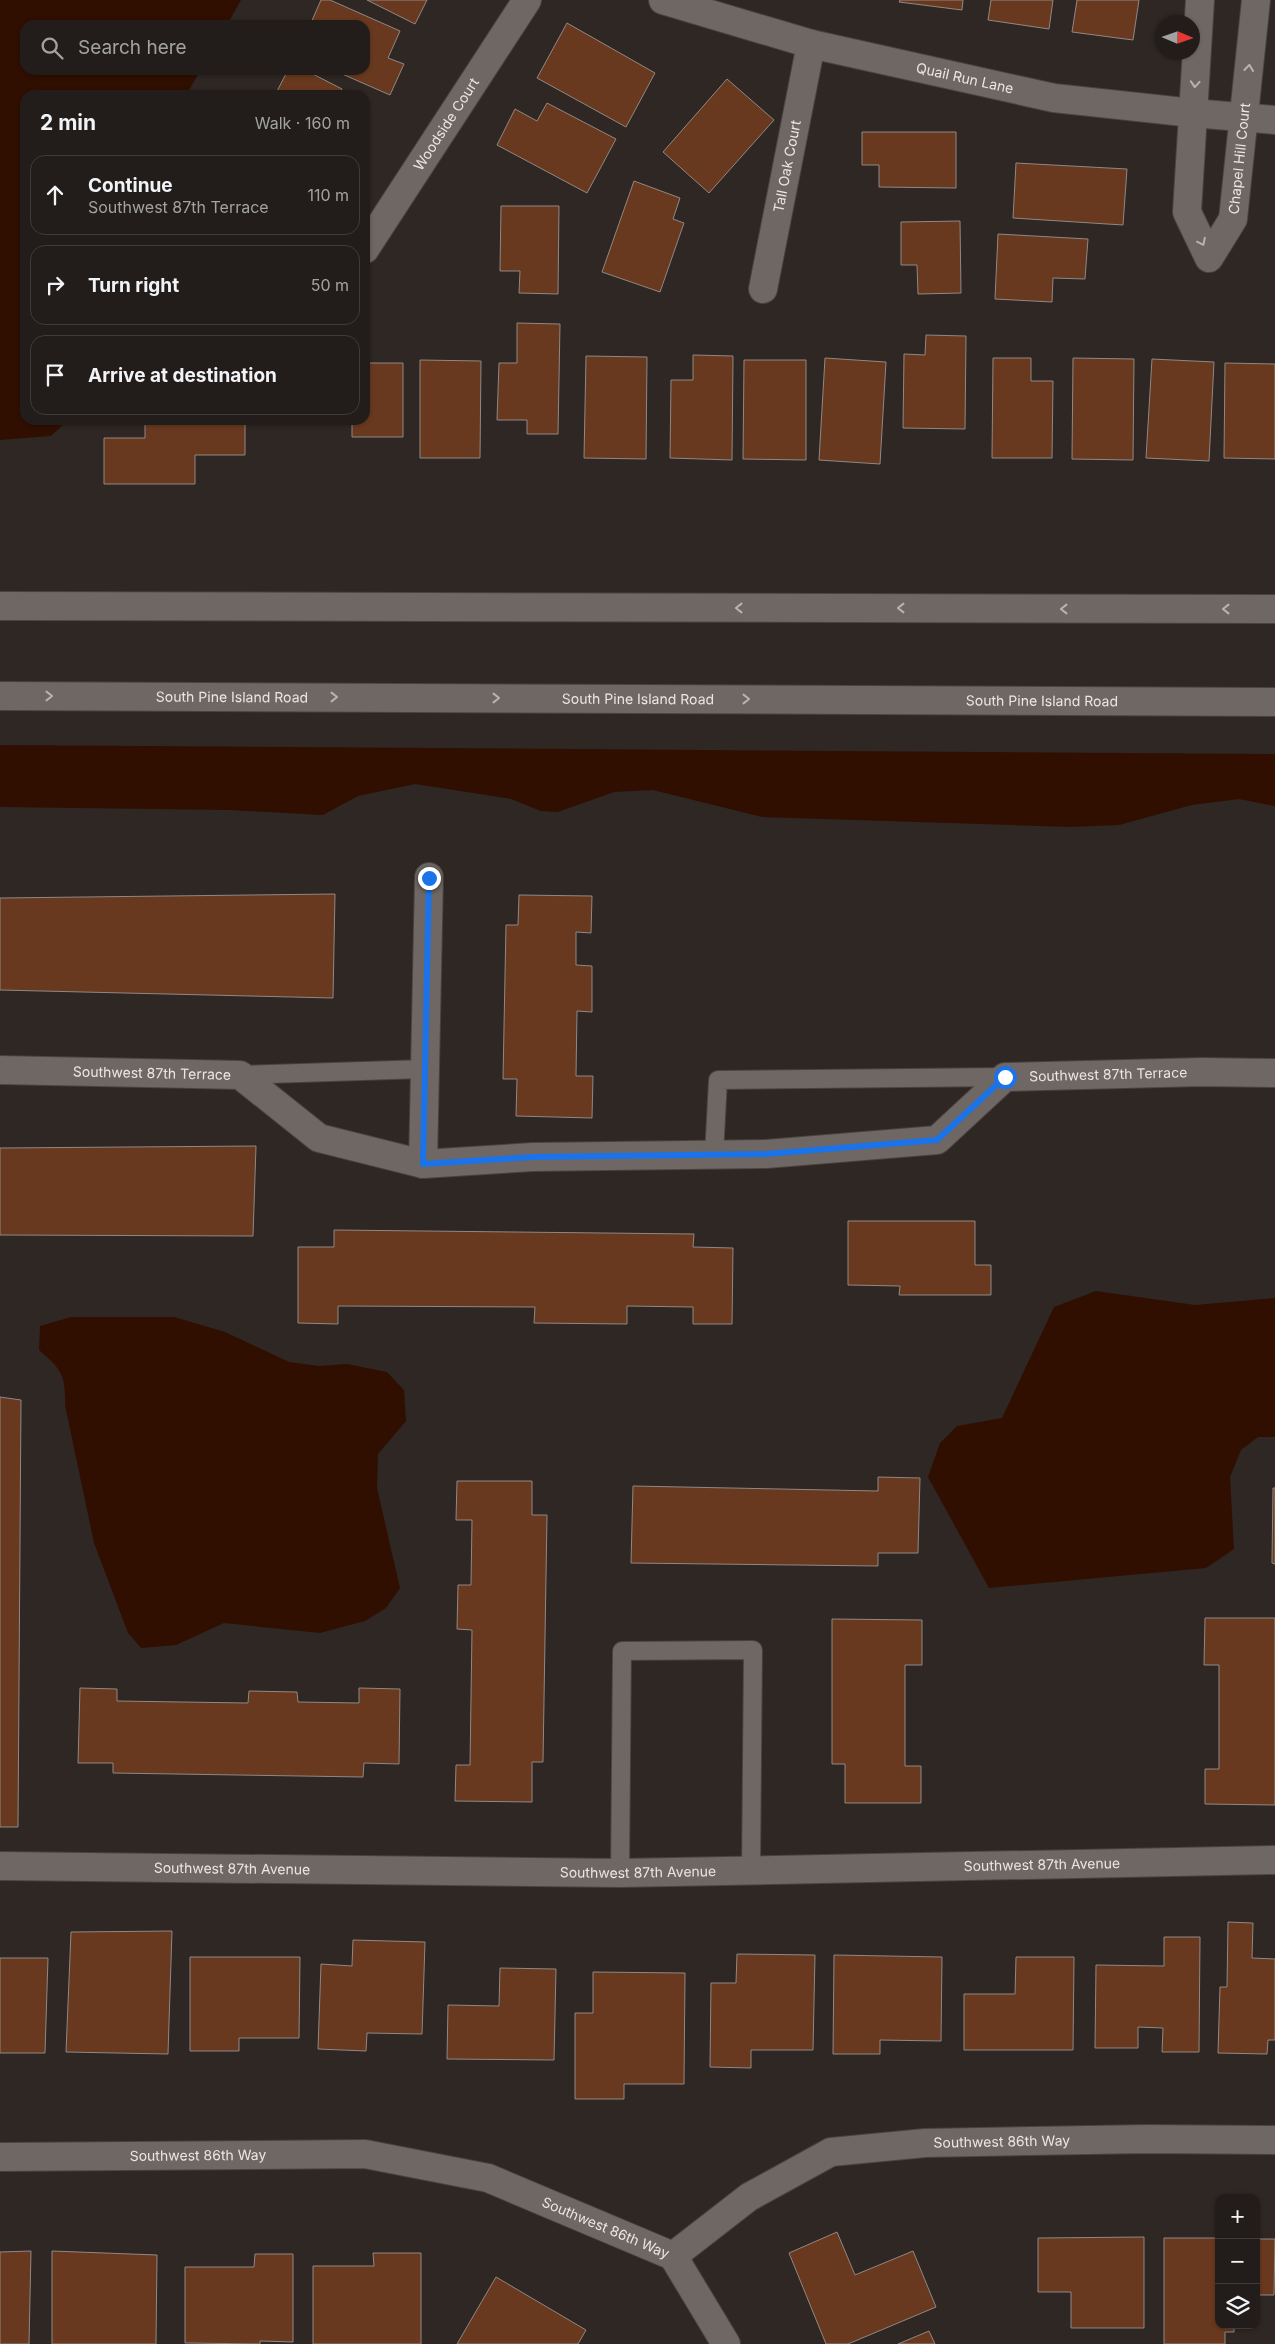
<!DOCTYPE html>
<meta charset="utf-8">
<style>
body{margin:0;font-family:Inter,sans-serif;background:#2e2a28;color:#f1f3f6}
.controls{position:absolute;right:15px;bottom:15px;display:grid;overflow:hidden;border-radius:10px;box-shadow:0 1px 4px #0004}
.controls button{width:45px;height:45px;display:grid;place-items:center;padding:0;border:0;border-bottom:1px solid #3f3b3a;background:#221d1b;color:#f1f3f6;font:25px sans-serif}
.compass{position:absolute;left:1155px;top:15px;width:45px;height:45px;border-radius:50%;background:#221d1b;box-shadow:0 1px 4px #0004;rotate:92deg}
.stop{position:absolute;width:15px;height:15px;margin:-11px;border:4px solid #1a73e8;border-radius:50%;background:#fff}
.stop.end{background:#1a73e8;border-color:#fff;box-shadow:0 1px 5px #0008}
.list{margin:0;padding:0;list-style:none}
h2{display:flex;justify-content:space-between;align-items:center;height:65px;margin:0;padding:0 20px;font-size:21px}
h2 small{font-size:16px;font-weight:400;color:#a2a2a3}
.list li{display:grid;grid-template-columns:32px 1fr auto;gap:15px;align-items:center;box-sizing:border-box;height:80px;margin:0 10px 10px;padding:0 10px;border:1px solid #3f3b3a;border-radius:15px}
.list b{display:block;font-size:19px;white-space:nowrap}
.list p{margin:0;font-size:16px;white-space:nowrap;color:#a2a2a3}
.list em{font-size:16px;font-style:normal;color:#a2a2a3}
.icon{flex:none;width:28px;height:28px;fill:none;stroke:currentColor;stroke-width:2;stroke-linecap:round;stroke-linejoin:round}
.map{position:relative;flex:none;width:1275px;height:2344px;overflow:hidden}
.search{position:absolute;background:#221d1b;box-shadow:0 1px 4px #0004;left:20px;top:20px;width:350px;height:55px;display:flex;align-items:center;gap:12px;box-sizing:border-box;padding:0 18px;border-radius:15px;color:#a2a2a3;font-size:19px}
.panel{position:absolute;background:#221d1b;box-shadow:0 1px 4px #0004;left:20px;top:90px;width:350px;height:335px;border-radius:15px}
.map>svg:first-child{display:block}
.water{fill:#300f00}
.building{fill:#69391f;stroke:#908884}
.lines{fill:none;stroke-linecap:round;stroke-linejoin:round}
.lane-casing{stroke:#494340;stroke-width:20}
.street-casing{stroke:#494340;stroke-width:30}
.secondary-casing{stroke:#494340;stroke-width:30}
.lane{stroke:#6e6763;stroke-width:18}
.street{stroke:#6e6763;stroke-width:28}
.secondary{stroke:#6e6763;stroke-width:28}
.oneway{stroke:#b8b3b0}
.route{stroke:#1a73e8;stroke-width:6}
.labels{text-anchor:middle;stroke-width:5;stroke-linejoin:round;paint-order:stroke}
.street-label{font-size:14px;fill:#eae6e3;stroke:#241e1a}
</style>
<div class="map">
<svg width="1275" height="2344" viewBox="0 0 1275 2344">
<rect width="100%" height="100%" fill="#2e2724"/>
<path class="water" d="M0,0H241L227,25H25V70H201L186,95H25V420H68L51,436L0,440Z
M0,745L1275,754V806L1239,799L1192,805L1119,825L1069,827L762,817L653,790L614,792L558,812L541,811L511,799L415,784L358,796L323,815L230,810L0,807Z
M1096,1291L1195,1305L1275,1298V1437H1258L1241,1450L1230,1477L1234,1549L1206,1568L989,1588L928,1477L940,1443L957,1426L1002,1418L1054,1307Z
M71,1317H174L225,1332L289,1362L319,1366L347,1364L387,1372L404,1390L406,1421L378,1454L377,1488L400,1588L386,1608L365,1621L320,1633L224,1623L176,1645L141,1648L128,1633L94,1543L65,1405C66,1375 61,1369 39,1350L40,1326Z"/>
<path class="building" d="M321,0H330L400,31L388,58L404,64L390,95L333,70H365V25H310Z
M367,0H427L415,24Z
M900,0H963L962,10L899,2Z
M991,0H1053L1049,29L988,20Z
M1077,0H1139L1133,40L1072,32Z
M567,23L655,73L626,127L537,78Z
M288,70H305L342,89L339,95H275Z
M727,79L774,120L709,193L663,152Z
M547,103L616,139L587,193L497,145L515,109L537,121Z
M862,132H956V188L879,187V165H862Z
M1016,163L1127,169L1123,225L1013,218Z
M634,181L680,198L673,219L684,223L660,292L602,272Z
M501,206H559L558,294L519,293L520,271H500Z
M960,221L961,293L918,294L917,265H901V222Z
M998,234L1088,239L1085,279L1053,278L1052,302L995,299Z
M517,323L560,324L558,434H527V420H497L499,363H517Z
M926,335L966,336L965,429L903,428L904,354L925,355Z
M693,355L733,356L732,460L670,458L671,380H693Z
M586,356L647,357L646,459L584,458Z
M825,358L886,362L880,464L819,460Z
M993,358H1031V381H1053L1052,458H992Z
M1073,358L1134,359L1133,460L1072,459Z
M1152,359L1214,362L1209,461L1146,458Z
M420,360L481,361L480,458H420Z
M744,360H806V460L743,459Z
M365,363H403V437H352V420H365Z
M1225,363L1275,364V459L1224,458Z
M145,420H245V455H195V484H104V438H145Z
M335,894L333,998L0,990V898Z
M519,895L592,896L591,933L576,932V965L592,966V1012L577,1011L576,1076H593L592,1118L516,1116L517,1079H503L506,925H518Z
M256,1146L253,1236L0,1235V1148Z
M848,1221H975V1265H991V1295H899L900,1286L848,1285Z
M334,1230L694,1234L693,1247L733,1248L732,1324H693V1307L627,1306V1324L534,1323L535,1307L338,1306V1324L298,1323V1247H334Z
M0,1397L21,1400L18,1827H0Z
M878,1477L920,1478L918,1553H878V1566L631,1563L633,1486L878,1491Z
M457,1481H532V1515H547L543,1762H532V1802L455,1801L456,1765H470L472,1630L457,1629L458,1585H471L472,1520H456Z
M1273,1488H1275V1564L1272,1563Z
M1205,1618H1275V1805L1205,1804V1769H1219V1665H1204Z
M832,1619L922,1620V1665H905V1766H921V1803H845V1764H832Z
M80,1688L117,1689V1701L248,1703L249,1691L297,1692L298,1702L359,1703V1688L400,1689L399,1764L364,1763L363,1777L113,1773V1763H78Z
M1228,1922L1253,1923L1252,1958L1275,1959V2040H1268L1267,2054L1218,2053L1220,1987H1227Z
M172,1931L168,2054L66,2052L71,1932Z
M1164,1937H1200L1199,2052H1162L1163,2028L1138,2027V2048H1095L1096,1965L1164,1966Z
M353,1940L425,1942L422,2034L367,2033L366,2051L318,2049L321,1964L352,1966Z
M737,1954L815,1955L813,2050H751V2068L710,2067L711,1983H736Z
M834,1955L942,1957L941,2041L880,2040V2054H833Z
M190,1957H300L299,2038H239V2051H190Z
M1016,1957H1074L1073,2050H964V1994H1015Z
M0,1958H48L45,2053H0Z
M500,1968L556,1969L554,2060L447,2059L448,2005L499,2006Z
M593,1972L685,1973L684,2084H624V2099H575V2013H593Z
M837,2232L855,2275L913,2251L936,2307L848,2344H826L789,2253Z
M1144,2237V2328H1071V2292H1038V2238Z
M1164,2238H1219V2325H1234V2332H1225V2344H1164Z
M1256,2239H1275L1274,2295H1256Z
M31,2251L29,2344H0V2252Z
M52,2251L157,2255L156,2344H52Z
M373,2253H421V2344H313V2266H374Z
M255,2254H293V2342L260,2341V2344L185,2343V2267H254Z
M496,2277L586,2330L578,2344H457Z
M929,2331L935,2344H898Z"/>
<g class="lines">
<defs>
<path id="lane" d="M240,1075L425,1069
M714,1155L718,1080L1005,1077
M620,1873L622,1651L753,1650L751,1870"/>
<g id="street">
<path id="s1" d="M663,0L811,44L1054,98L1193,113L1275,120"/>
<path id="s2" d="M1200,0L1187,212L1209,258L1233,219L1256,0"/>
<path id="s3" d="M365,249L527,0"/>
<path id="s4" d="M763,289L811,44"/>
<path id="s5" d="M0,1070L240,1075L319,1138L423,1164L533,1157L766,1154L937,1140L1005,1077L1202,1072L1275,1073"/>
<path d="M423,1164L429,877"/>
<path id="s6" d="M0,1866L620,1873L1275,1860"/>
<path id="s7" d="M0,2157L365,2154L488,2178L673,2256"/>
<path id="s8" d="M673,2256L749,2197L831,2152L925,2143L1146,2139L1275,2140"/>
<path d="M673,2256L726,2344"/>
</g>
<g id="secondary">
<path d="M0,606L1275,609"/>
<path id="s9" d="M0,696L1275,702"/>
</g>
</defs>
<use href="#lane" class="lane-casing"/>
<use href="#street" class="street-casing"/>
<use href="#secondary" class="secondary-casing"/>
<use href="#lane" class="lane"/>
<use href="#street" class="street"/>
<use href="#secondary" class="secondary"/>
</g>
<defs><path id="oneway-chevron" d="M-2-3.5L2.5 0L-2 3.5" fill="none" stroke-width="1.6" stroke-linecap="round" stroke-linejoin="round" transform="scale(1.25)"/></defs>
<g class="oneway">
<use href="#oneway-chevron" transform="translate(1249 68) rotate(-84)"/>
<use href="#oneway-chevron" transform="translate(1195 84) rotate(94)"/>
<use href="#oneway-chevron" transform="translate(1202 242) rotate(64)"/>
<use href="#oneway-chevron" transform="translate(739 608) rotate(-180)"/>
<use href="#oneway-chevron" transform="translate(901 608) rotate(-180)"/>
<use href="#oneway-chevron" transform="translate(1064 609) rotate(-180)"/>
<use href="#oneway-chevron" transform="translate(1226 609) rotate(-180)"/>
<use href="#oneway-chevron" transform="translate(49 696)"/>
<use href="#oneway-chevron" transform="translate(334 697)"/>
<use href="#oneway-chevron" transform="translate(496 698)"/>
<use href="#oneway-chevron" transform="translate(746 699)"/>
</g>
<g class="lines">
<path class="route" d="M429,878L423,1164L533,1157L766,1154L937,1140L1005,1077"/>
</g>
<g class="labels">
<g class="street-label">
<text dy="5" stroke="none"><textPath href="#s1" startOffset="312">Quail Run Lane</textPath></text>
<text dy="5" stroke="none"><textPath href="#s3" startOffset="149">Woodside Court</textPath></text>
<text dy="5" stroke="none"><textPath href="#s2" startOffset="370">Chapel Hill Court</textPath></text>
<text dy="5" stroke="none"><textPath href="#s4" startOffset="125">Tall Oak Court</textPath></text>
<text dy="5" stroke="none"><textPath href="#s9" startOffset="232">South Pine Island Road</textPath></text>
<text dy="5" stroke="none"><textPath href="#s9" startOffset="638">South Pine Island Road</textPath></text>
<text dy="5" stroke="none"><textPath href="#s9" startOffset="1042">South Pine Island Road</textPath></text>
<text dy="5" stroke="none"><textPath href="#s5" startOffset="152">Southwest 87th Terrace</textPath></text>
<text dy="5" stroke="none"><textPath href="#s5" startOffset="1159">Southwest 87th Terrace</textPath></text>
<text dy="5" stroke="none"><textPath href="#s6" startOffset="1042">Southwest 87th Avenue</textPath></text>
<text dy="5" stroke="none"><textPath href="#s6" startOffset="232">Southwest 87th Avenue</textPath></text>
<text dy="5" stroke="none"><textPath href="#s6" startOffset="638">Southwest 87th Avenue</textPath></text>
<text dy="5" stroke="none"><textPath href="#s8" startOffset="361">Southwest 86th Way</textPath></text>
<text dy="5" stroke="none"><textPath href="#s7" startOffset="198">Southwest 86th Way</textPath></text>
<text dy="5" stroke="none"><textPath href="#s7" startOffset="618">Southwest 86th Way</textPath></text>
</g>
</g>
</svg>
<div class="controls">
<button>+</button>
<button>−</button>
<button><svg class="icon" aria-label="layers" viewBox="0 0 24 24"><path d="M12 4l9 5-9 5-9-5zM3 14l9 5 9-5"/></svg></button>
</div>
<svg class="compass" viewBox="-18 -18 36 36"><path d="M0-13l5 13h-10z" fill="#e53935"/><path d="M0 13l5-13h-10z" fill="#a2a2a3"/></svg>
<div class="stop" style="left:1005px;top:1077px"></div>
<div class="stop end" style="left:429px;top:878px"></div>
<div class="search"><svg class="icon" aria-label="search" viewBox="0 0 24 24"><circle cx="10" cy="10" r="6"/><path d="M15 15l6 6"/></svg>Search here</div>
<section class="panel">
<h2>2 min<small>Walk · 160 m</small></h2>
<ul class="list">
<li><svg class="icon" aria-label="ahead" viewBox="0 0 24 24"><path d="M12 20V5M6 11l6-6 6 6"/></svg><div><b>Continue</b><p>Southwest 87th Terrace</p></div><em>110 m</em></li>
<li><svg class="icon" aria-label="right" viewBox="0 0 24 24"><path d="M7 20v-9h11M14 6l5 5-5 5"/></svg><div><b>Turn right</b></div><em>50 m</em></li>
<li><svg class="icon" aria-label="arrive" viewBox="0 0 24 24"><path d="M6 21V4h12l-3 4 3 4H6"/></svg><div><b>Arrive at destination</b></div></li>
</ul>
</section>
</div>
